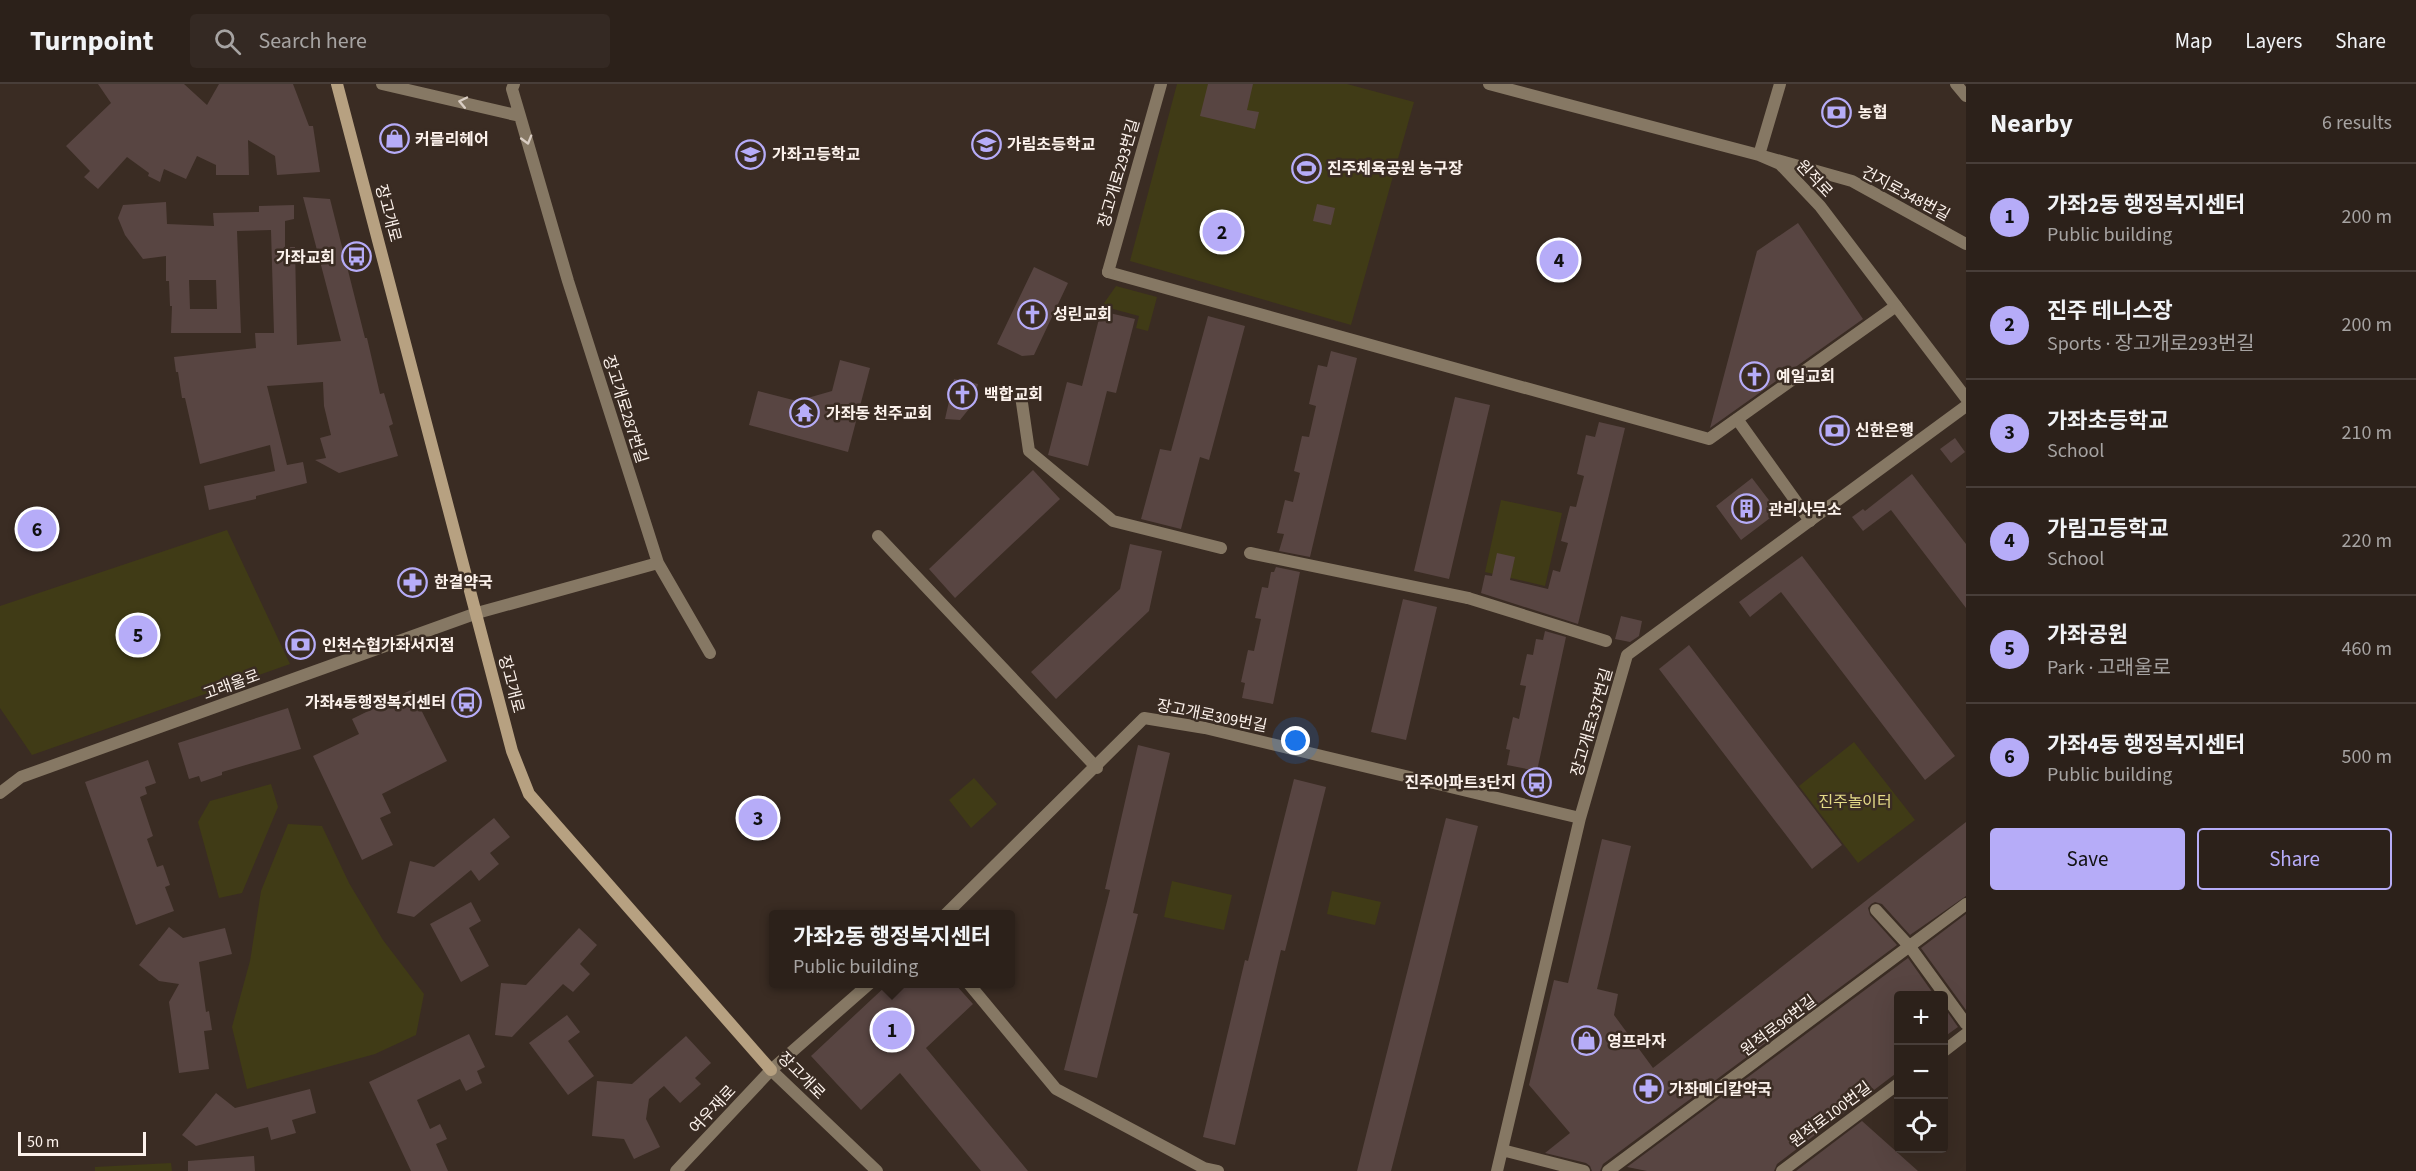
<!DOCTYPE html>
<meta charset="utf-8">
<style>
body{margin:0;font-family:"Source Sans 3","Noto Sans KR",sans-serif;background:#342923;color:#f1f3f6}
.controls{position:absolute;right:18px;bottom:18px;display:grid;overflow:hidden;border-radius:6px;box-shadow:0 6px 24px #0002}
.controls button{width:54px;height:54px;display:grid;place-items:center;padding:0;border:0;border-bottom:2px solid #483e39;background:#2c211a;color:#f1f3f6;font:30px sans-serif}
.scale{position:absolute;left:18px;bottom:15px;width:128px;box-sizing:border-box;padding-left:6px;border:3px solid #fcf2ec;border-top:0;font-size:16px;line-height:21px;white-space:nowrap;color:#fcf2ec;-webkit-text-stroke:4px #3a2c23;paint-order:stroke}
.you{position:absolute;left:1296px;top:657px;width:21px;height:21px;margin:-15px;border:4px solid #fff;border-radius:50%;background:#1a73e8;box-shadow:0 0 0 9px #1a73e833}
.badge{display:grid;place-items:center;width:39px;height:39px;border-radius:50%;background:#b6acf8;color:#111;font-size:20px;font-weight:700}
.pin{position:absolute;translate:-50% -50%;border:3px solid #fff;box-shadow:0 2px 6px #0006}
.popup{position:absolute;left:769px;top:826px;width:246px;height:78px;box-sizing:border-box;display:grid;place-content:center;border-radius:6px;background:#2c211a;filter:drop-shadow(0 2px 4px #0005);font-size:20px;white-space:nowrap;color:#a6a3a2}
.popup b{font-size:22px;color:#f1f3f6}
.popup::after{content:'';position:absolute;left:50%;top:100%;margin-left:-12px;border:12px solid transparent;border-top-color:#2c211a}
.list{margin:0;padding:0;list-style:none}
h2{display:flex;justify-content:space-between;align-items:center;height:78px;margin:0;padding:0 24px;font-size:26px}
h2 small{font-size:20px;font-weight:400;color:#a6a3a2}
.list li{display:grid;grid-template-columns:39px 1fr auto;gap:18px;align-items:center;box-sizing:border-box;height:108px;padding:0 24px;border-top:2px solid #483e39}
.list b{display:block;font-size:22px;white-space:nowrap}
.list p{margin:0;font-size:20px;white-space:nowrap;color:#a6a3a2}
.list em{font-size:20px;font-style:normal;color:#a6a3a2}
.actions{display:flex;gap:12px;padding:18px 24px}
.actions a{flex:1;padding:14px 0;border:2px solid #b6acf8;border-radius:6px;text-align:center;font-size:21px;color:#b6acf8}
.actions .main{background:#b6acf8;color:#111}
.icon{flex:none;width:33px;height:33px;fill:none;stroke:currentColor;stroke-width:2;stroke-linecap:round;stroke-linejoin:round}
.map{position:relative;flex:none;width:1966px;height:1087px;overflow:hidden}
header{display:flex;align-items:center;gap:36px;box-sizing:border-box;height:84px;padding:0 30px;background:#2c211a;border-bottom:2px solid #483e39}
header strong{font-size:28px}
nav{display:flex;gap:33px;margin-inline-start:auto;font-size:21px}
.search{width:420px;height:54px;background:#342923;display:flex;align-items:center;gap:15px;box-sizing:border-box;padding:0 21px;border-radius:6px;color:#a6a3a2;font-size:22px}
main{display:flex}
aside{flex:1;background:#2c211a}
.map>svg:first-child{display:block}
.green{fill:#403b16}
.building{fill:#584542;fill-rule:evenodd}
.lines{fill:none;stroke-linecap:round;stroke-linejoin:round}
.pedestrian{stroke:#867864;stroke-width:12}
.minor{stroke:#867864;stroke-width:12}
.tertiary{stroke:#867864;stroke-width:12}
.secondary{stroke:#b7a181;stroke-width:12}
.oneway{stroke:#d9cdc3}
.labels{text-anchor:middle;stroke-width:5;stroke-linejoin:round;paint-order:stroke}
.poi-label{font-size:16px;font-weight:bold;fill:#fcf2ec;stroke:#3a2c23;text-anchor:start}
.street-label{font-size:16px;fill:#fcf2ec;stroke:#3a2c23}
.park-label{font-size:16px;fill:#e5db88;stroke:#3a2c23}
</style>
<header>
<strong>Turnpoint</strong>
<div class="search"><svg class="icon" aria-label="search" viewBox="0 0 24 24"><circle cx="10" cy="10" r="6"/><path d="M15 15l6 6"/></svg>Search here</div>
<nav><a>Map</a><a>Layers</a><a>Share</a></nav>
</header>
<main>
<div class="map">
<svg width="1966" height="1087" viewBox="0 0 1966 1087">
<rect width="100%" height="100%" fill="#3a2c23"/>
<path class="green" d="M1177,0H1347L1414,18L1351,241L1130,177Z
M1116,202L1157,213L1148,247L1136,244L1139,232L1102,222Z
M1501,416L1562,429L1545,502L1485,488Z
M227,446L290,580L32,671L0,624V522Z
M1854,658L1915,736L1858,779L1799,702Z
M974,694L997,720L971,744L949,716Z
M271,700L278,723L242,809L219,814L198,738L210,717Z
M288,740L322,742L349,799L383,856L424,910L416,951L375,970L247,1005L232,943L250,877L261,807Z
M1172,797L1232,811L1224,846L1164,833Z
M1332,807L1381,818L1375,841L1327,830Z
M171,1079L172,1087H95V1083Z"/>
<path class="building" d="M98,0H184L207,21L219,0H293L309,42H313L320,88L277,91L275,72L248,56L249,91H216V81L197,72L186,95L164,85L160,98L148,92L149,89L127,73L98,105L84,93L90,87L66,62L111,19Z
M1208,0H1253L1247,26L1259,28L1255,45L1200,32Z
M303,113L330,115L365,254H367L380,310L384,309L393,340L389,342L398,372L339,389L315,376L326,374L320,354L331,351L324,322L323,298L267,302L287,381L303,378L307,399L256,412V415L209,426L204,402L275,387L270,361L200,380L185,314H182L178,288H176L174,273L256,264L255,249H274L271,146L237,147L241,249H171L172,222H170L169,197H166V172L143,175L125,151L118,134L123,121L166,118L167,140L214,142L213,129L259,128V122L294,121V135L285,137V163H295L297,261L341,257ZM189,196H216L217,225H190Z
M1317,120L1335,124L1331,141L1313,137Z
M1798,139L1863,235L1710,344L1757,167Z
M1034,183L1068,199L1034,271L1022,272L997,260Z
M1101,227L1135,235L1116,309L1107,307L1088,382L1048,371L1067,298L1082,302Z
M1208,232L1245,242L1209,376L1200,373L1181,445L1141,435L1160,365L1171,367Z
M1331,267L1357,274L1310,473L1279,467L1284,450L1277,449L1285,416L1293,418L1300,389L1294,387L1302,352L1309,353L1316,322L1309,320L1318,281L1327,283Z
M840,276L870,284L848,368L749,341L758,307L797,317L832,307Z
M954,295L978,300L973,320L960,336L945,335Z
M1455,313L1490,321L1449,495L1414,487Z
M1599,338L1625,344L1578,540L1481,509L1485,491L1492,492L1497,469L1515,473L1510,496L1548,505L1553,486L1560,488L1568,459L1561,457L1570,422L1576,423L1584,392L1577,390L1586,351L1595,353Z
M1955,354L1965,368L1951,379L1940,365Z
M1033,386L1060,415L955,514L929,485Z
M1912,390L1966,460V524L1891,426L1863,447L1852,433L1863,425L1865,427Z
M1752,394L1778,428L1741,456L1716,422Z
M1130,460L1162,467L1149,527L1056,615L1031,588L1120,505Z
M1802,472L1955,672L1925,696L1781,508L1750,533L1739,518Z
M1276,483L1300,488L1273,620L1242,614L1245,599L1241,598L1248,566L1254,567L1261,535L1255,534L1262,503L1268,504L1271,488H1274Z
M1403,515L1437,523L1406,656L1371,648Z
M1621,532L1642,537L1639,552L1630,558L1615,555Z
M1545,547L1566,553L1537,687L1507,681L1510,666L1506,665L1513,633L1519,635L1526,602L1520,601L1527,570L1533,571L1536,555L1543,556Z
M1689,561L1842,761L1812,785L1659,585Z
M411,606L447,677L382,710L391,729L380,734L393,761L362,776L313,672L359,650L352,635Z
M288,624L301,665L222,688V691L201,698L199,692L189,695L178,659Z
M1138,661L1170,669L1133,829L1138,830L1097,994L1064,986L1110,806L1105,805Z
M148,676L156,699L145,703L147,710L140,713L153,752L147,755L157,783L163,781L170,801L165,803L174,827L136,841L85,698Z
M1294,695L1326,703L1285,867L1281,866L1235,1061L1203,1053L1245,876L1248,877Z
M494,734L510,753L490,769L499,780L479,797L471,786L414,833L397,829L410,777L434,783Z
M1446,734L1478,742L1437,907L1391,1087H1357Z
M1966,738V812L1910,851L1882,820L1875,818L1871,820L1868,824L1870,831L1897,861L1603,1080L1600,1087H1592L1590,1082L1586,1079L1545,1069L1570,1049L1529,1001L1554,896L1568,899L1602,755L1631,762L1597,905L1618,910L1614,931L1653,984Z
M471,818L481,837L469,844L489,882L461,898L430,840Z
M1966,830V926L1921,864Z
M169,843L183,854L225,844L232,870L199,878L206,928L209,927L212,946L204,947L209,985L179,989L169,918L179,900L159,897L139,881Z
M579,844L597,861L580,880L590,890L573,908L563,900L512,953L495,951L501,899L526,901Z
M1908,874L1935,912H1899V987L1777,1080L1774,1087H1647L1627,1083Z
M888,900H955L973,920L926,964L1028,1087H981L900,989L861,1026L811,972Z
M1944,923L1958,943L1944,953Z
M567,931L580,948L568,957L594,992L568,1011L529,959Z
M469,950L485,983L477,987L482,999L466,1007L460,995L417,1016L430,1045L440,1040L447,1055L436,1060L448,1087H411L369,998Z
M686,952L711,979L695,994L701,1000L680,1019L664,1002L649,1015L646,1035L660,1063L634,1075L624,1055L592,1052L597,997L632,1000Z
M310,1005L316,1029L292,1036L296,1049L271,1056L268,1043L196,1062L182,1051L216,1009L235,1024Z
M1862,1037L1918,1087H1796Z
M254,1072L255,1087H188V1077Z"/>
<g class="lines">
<path class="pedestrian" d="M1108,188L1709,355L1896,222
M1737,335L1810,437
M878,452L1097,684
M1468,514L1606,557
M1876,826L1910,863L1966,940
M1608,1087L1966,820"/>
<path class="minor" d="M382,0L520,32
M514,0L512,5L520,32L568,197L658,479L710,569
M1956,0L1966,12
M1108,188L1161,0
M1021,312L1029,367L1113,437L1221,464
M1250,469L1468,514
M0,709L21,693L477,529L658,479
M946,830L1144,634L1205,644L1580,734
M969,900L1056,1005L1204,1084L1218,1087
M1944,967L1966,950
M771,986L869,900
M1502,1066L1584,1087
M1497,1087L1580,734L1627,571L1966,322
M1782,1087L1898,1000"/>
<path class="tertiary" d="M1489,0L1759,71L1780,80L1820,122L1966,314
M1780,0L1759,71L1852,97L1966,160
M676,1087L771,986L877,1087"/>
<path class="secondary" d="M337,0L512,667L529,710L771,986"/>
</g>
<defs><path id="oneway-chevron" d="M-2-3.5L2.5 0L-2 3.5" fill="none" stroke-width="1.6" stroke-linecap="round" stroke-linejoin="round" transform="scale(1.5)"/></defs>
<g class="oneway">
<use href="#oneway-chevron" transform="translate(463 18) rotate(-168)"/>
<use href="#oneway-chevron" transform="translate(527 56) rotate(74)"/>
</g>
<defs>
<symbol id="bank-ring" viewBox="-11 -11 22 22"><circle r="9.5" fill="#3a2c23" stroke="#b6acf8" stroke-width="1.5"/><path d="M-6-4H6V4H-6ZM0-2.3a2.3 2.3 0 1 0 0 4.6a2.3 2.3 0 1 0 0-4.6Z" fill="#b6acf8"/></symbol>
<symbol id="shop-ring" viewBox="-11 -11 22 22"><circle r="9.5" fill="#3a2c23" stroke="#b6acf8" stroke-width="1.5"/><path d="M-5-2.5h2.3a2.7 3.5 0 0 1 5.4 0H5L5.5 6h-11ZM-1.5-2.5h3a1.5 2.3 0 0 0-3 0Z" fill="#b6acf8"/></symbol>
<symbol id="school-ring" viewBox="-11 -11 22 22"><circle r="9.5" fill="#3a2c23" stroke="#b6acf8" stroke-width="1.5"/><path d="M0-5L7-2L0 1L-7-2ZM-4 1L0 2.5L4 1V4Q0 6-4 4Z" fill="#b6acf8"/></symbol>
<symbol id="stadium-ring" viewBox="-11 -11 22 22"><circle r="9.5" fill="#3a2c23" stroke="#b6acf8" stroke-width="1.5"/><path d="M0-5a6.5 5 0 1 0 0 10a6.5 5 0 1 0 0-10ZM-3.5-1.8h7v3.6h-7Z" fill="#b6acf8"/></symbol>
<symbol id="bus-ring" viewBox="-11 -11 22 22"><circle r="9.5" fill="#3a2c23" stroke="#b6acf8" stroke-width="1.5"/><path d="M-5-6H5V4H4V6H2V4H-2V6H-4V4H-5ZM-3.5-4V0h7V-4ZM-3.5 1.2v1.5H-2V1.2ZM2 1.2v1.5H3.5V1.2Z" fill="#b6acf8"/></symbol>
<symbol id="church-ring" viewBox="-11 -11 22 22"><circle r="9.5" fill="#3a2c23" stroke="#b6acf8" stroke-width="1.5"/><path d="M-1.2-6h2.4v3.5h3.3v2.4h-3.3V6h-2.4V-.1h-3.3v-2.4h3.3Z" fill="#b6acf8"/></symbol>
<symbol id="temple-ring" viewBox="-11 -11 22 22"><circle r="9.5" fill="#3a2c23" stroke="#b6acf8" stroke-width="1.5"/><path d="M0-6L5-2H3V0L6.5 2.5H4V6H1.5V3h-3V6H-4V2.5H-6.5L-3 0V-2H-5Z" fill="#b6acf8"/></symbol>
<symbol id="building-ring" viewBox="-11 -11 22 22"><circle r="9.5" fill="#3a2c23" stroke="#b6acf8" stroke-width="1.5"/><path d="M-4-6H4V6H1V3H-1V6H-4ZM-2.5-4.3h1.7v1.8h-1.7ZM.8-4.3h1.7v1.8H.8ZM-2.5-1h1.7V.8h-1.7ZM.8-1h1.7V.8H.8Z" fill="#b6acf8"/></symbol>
<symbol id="pharmacy-ring" viewBox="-11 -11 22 22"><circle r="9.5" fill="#3a2c23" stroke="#b6acf8" stroke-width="1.5"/><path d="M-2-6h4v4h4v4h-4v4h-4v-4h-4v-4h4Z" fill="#b6acf8"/></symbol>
</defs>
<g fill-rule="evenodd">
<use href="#bank-ring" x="1820" y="12" width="33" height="33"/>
<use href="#shop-ring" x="378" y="38" width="33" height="33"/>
<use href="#school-ring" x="970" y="44" width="33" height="33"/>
<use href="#school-ring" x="734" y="54" width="33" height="33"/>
<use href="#stadium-ring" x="1290" y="68" width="33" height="33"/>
<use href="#bus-ring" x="340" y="156" width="33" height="33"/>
<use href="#church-ring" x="1016" y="214" width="33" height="33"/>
<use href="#church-ring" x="1738" y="276" width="33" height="33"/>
<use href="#church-ring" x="946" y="294" width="33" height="33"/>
<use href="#temple-ring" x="788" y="312" width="33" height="33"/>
<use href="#bank-ring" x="1818" y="330" width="33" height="33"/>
<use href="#building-ring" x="1730" y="408" width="33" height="33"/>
<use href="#pharmacy-ring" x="396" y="482" width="33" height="33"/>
<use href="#bank-ring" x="284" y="544" width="33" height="33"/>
<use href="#bus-ring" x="450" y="602" width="33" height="33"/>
<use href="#bus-ring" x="1520" y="682" width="33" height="33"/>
<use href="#shop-ring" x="1570" y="940" width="33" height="33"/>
<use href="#pharmacy-ring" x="1632" y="988" width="33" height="33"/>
</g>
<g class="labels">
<g class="poi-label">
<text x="1858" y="34">농협</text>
<text x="415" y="61">커믈리헤어</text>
<text x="1007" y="66">가림초등학교</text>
<text x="772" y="76">가좌고등학교</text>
<text x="1327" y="90">진주체육공원 농구장</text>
<text x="335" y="179" text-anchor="end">가좌교회</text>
<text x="1053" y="236">성린교회</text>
<text x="1776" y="298">예일교회</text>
<text x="984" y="316">백합교회</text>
<text x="826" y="335">가좌동 천주교회</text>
<text x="1855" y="352">신한은행</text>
<text x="1768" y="431">관리사무소</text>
<text x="434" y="504">한결약국</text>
<text x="322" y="567">인천수협가좌서지점</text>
<text x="446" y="624" text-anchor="end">가좌4동행정복지센터</text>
<text x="1516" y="704" text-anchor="end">진주아파트3단지</text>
<text x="1607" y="963">영프라자</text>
<text x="1669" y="1011">가좌메디칼약국</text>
</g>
<g class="street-label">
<text transform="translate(1118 89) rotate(-74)" y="6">장고개로293번길</text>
<text transform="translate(1815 94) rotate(47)" y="6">원적로</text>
<text transform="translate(1906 109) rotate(28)" y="6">건지로348번길</text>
<text transform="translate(389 129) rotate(75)" y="6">장고개로</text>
<text transform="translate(626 325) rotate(72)" y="6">장고개로287번길</text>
<text transform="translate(231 600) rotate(-20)" y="6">고래울로</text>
<text transform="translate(512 600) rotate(75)" y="6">장고개로</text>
<text transform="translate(1212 631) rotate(11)" y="6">장고개로309번길</text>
<text transform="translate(1591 638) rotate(-74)" y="6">장고개로337번길</text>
<text transform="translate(1778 941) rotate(-37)" y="6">원적로96번길</text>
<text transform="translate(802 991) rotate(45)" y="6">장고개로</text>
<text transform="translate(712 1025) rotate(-47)" y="6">여우재로</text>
<text transform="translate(1830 1030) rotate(-37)" y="6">원적로100번길</text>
</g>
<g class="park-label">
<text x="1855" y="723">진주놀이터</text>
</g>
</g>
</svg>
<div class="controls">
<button>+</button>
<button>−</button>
<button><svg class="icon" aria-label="locate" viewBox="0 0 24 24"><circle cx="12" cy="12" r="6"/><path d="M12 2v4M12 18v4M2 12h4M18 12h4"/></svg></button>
</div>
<div class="scale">50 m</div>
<div class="you"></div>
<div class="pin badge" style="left:892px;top:946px">1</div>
<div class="popup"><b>가좌2동 행정복지센터</b>Public building</div>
<div class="pin badge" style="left:1222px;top:148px">2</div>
<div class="pin badge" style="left:758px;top:734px">3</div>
<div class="pin badge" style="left:1559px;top:176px">4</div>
<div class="pin badge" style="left:138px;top:551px">5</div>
<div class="pin badge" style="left:37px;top:445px">6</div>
</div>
<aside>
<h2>Nearby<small>6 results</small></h2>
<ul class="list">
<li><span class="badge">1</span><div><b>가좌2동 행정복지센터</b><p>Public building</p></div><em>200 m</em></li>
<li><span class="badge">2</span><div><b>진주 테니스장</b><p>Sports · 장고개로293번길</p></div><em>200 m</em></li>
<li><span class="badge">3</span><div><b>가좌초등학교</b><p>School</p></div><em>210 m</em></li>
<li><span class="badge">4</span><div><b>가림고등학교</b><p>School</p></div><em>220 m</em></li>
<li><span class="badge">5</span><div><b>가좌공원</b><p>Park · 고래울로</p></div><em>460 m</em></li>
<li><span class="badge">6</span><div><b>가좌4동 행정복지센터</b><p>Public building</p></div><em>500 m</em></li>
</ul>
<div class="actions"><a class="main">Save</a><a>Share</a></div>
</aside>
</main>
